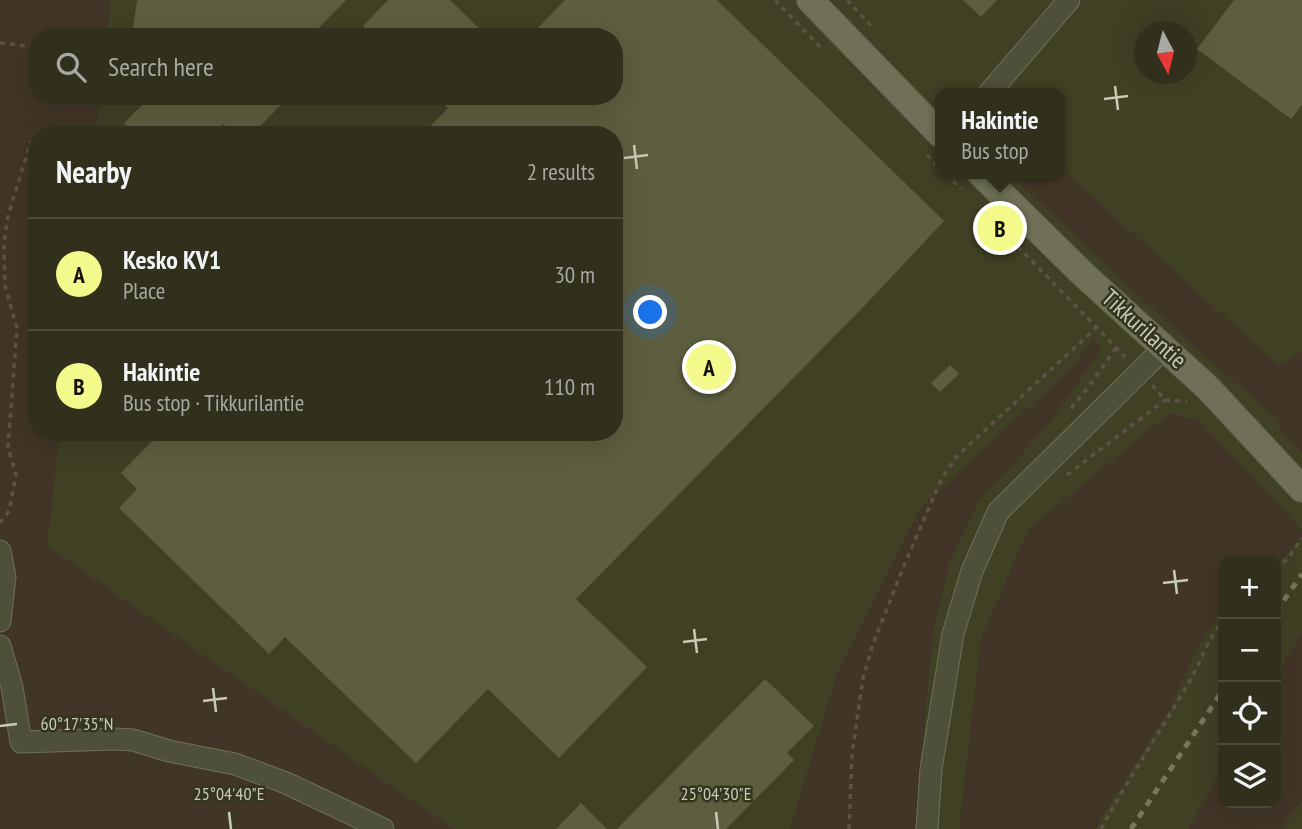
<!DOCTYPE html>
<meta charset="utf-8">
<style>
body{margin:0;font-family:"PT Sans Narrow",sans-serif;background:#3c3c29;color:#f1f3f6}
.controls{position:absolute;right:21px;bottom:21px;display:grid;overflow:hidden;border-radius:14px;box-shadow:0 7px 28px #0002}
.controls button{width:63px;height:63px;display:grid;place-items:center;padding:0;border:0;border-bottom:2px solid #4b4b3b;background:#30301c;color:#f1f3f6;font:35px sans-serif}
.compass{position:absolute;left:1134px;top:21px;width:63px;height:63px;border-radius:50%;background:#30301c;box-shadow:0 7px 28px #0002;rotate:173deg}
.you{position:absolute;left:651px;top:313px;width:24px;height:24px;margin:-18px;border:5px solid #fff;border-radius:50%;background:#1a73e8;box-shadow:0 0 0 10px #1a73e833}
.badge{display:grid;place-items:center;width:46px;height:46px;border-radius:50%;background:#f3fa8b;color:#111;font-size:23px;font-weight:700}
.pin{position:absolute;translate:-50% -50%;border:4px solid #fff;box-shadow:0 2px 7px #0006}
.popup{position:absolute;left:935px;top:88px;width:130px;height:91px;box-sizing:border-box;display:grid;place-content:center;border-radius:14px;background:#30301c;filter:drop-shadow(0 2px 5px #0005);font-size:23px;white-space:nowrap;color:#a8a9a3}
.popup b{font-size:26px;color:#f1f3f6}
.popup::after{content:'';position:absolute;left:50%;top:100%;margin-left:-14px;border:14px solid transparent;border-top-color:#30301c}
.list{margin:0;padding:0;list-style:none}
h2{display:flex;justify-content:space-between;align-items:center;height:91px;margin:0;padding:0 28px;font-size:30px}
h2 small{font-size:23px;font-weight:400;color:#a8a9a3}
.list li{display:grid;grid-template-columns:46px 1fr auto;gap:21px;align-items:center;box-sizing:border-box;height:112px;padding:0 28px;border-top:2px solid #4b4b3b}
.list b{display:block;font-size:26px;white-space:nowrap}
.list p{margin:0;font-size:23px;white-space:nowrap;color:#a8a9a3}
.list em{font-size:23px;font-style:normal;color:#a8a9a3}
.icon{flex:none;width:38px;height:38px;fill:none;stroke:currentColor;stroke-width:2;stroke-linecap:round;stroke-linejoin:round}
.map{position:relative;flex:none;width:1302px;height:829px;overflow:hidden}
.search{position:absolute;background:#30301c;box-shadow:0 7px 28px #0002;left:28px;top:28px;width:595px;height:77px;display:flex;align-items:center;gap:18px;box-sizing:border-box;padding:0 24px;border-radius:28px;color:#a8a9a3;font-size:26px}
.panel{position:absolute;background:#30301c;box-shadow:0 7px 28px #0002;left:28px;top:126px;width:595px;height:315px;border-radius:28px}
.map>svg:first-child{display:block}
.green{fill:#413527}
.building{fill:#5d5d3f}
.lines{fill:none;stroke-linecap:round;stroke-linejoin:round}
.minor-casing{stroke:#6f705a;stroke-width:23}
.major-casing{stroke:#5b5c45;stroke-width:28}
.path{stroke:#5d5245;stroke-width:3.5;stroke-dasharray:5 5;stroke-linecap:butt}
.minor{stroke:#4f5039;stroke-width:21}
.major{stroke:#6f7057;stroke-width:26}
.rail{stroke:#76775b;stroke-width:5;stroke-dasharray:7 7;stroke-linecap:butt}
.ticks{fill:none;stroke:#c9cab5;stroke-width:2.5}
.labels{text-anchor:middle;stroke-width:5;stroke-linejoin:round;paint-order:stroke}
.street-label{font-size:24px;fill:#c9cab5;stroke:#34351e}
.ticks-label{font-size:18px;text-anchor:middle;fill:#c9cab5;stroke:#34351e;stroke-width:5;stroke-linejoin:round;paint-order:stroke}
</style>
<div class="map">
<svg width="1302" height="829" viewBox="0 0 1302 829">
<rect width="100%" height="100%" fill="#404025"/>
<path class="green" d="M0,0H111L107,37H37V96H100L95,135H37V432H60L47,546L453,829H0Z
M1060,167L1278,365L1302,352V453L1281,430L1277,419L1191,344L1009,174H1060Z
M1094,339L1101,350L1047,427L978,502L949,564L933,631L915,829H790L837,673L921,507L1067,372Z
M1169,413L1201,421L1302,531V538L1276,566V561H1223V608L1195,651L1173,703L1095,829H959L981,638L1028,530Z
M1302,632V799L1281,829H1188L1223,768V803H1276V677Z"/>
<path class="building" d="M137,0H346L310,37H132Z
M388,0H450L488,37H374L363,26Z
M565,0H717L944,221L869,301L576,599L647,667L559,758L488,689L416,763L285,637L269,654L119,508L137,489L121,473L161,432H614V135H422L448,108L435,96H614V37H529Z
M963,0H997L981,17Z
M1234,0H1302V105L1291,119L1197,49Z
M151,96H284L287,99L251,135H234L223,124L213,135H136L124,123Z
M950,365L959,374L940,392L931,383Z
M765,679L814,726L787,753L794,760L726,829H617Z
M581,803L607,829H556Z"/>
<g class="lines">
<defs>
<path id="minor" d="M989,93L1069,0
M0,551L5,577L0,621
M0,646L12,687L21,742L115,739L133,740L169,751L235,764L286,783L383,829
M927,829L931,769L953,634L972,571L998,512L1164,348"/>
<path id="major" d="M810,0L940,134
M981,174L1085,276L1208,388L1302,489"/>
</defs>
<use href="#minor" class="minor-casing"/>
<use href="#major" class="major-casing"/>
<path class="path" d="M775,0L823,50
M847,0L872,27
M0,43L37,47
M927,155L940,169
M946,174L961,189
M1004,232L1125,357
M1152,385L1165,400L1187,401
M1071,408L1087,389L1116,348
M1067,475L1165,400
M0,523L9,511L16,475L8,447L17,328L5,286L4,242L8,216L31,141
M1276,570L1289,557L1302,538
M849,829L852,754L863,678L873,644L903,568L942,478L958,455L1096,328
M1101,829C1129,777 1163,728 1192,677C1202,658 1209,637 1223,621"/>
<use href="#minor" class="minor"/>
<use href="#major" class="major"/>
<path class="rail" d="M1276,612L1302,574
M1131,829L1223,690"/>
</g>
<path class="ticks" d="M1115,86L1118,110M1104,99L1128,96M634,145L637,169M624,158L648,155M1174,570L1177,594M1163,583L1188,580M694,629L697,653M683,642L707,639M213,688L216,712M203,701L227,698M0,726L17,724M229,812L231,829M716,812L718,829"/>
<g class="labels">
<g class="street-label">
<text transform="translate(1144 329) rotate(42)" y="8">Tikkurilantie</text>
</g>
</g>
<g class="ticks-label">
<text x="77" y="730">60°17'35"N</text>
<text x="229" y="800">25°04'40"E</text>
<text x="716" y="800">25°04'30"E</text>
</g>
</svg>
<div class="controls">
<button>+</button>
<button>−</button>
<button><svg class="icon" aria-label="locate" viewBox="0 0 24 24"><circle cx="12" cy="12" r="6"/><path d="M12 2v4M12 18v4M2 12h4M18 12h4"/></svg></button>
<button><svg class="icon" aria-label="layers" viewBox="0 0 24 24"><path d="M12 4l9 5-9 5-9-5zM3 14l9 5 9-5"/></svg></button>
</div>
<svg class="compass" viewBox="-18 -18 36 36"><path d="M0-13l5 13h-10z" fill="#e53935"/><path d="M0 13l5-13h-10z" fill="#a8a9a3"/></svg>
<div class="you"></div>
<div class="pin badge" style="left:709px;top:367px">A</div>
<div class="pin badge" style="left:1000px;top:228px">B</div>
<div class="popup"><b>Hakintie</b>Bus stop</div>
<div class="search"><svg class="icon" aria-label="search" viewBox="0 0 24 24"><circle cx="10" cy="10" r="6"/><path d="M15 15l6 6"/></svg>Search here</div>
<section class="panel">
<h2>Nearby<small>2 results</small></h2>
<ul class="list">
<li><span class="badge">A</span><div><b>Kesko KV1</b><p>Place</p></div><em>30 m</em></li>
<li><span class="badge">B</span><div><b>Hakintie</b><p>Bus stop · Tikkurilantie</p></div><em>110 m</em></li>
</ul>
</section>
</div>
